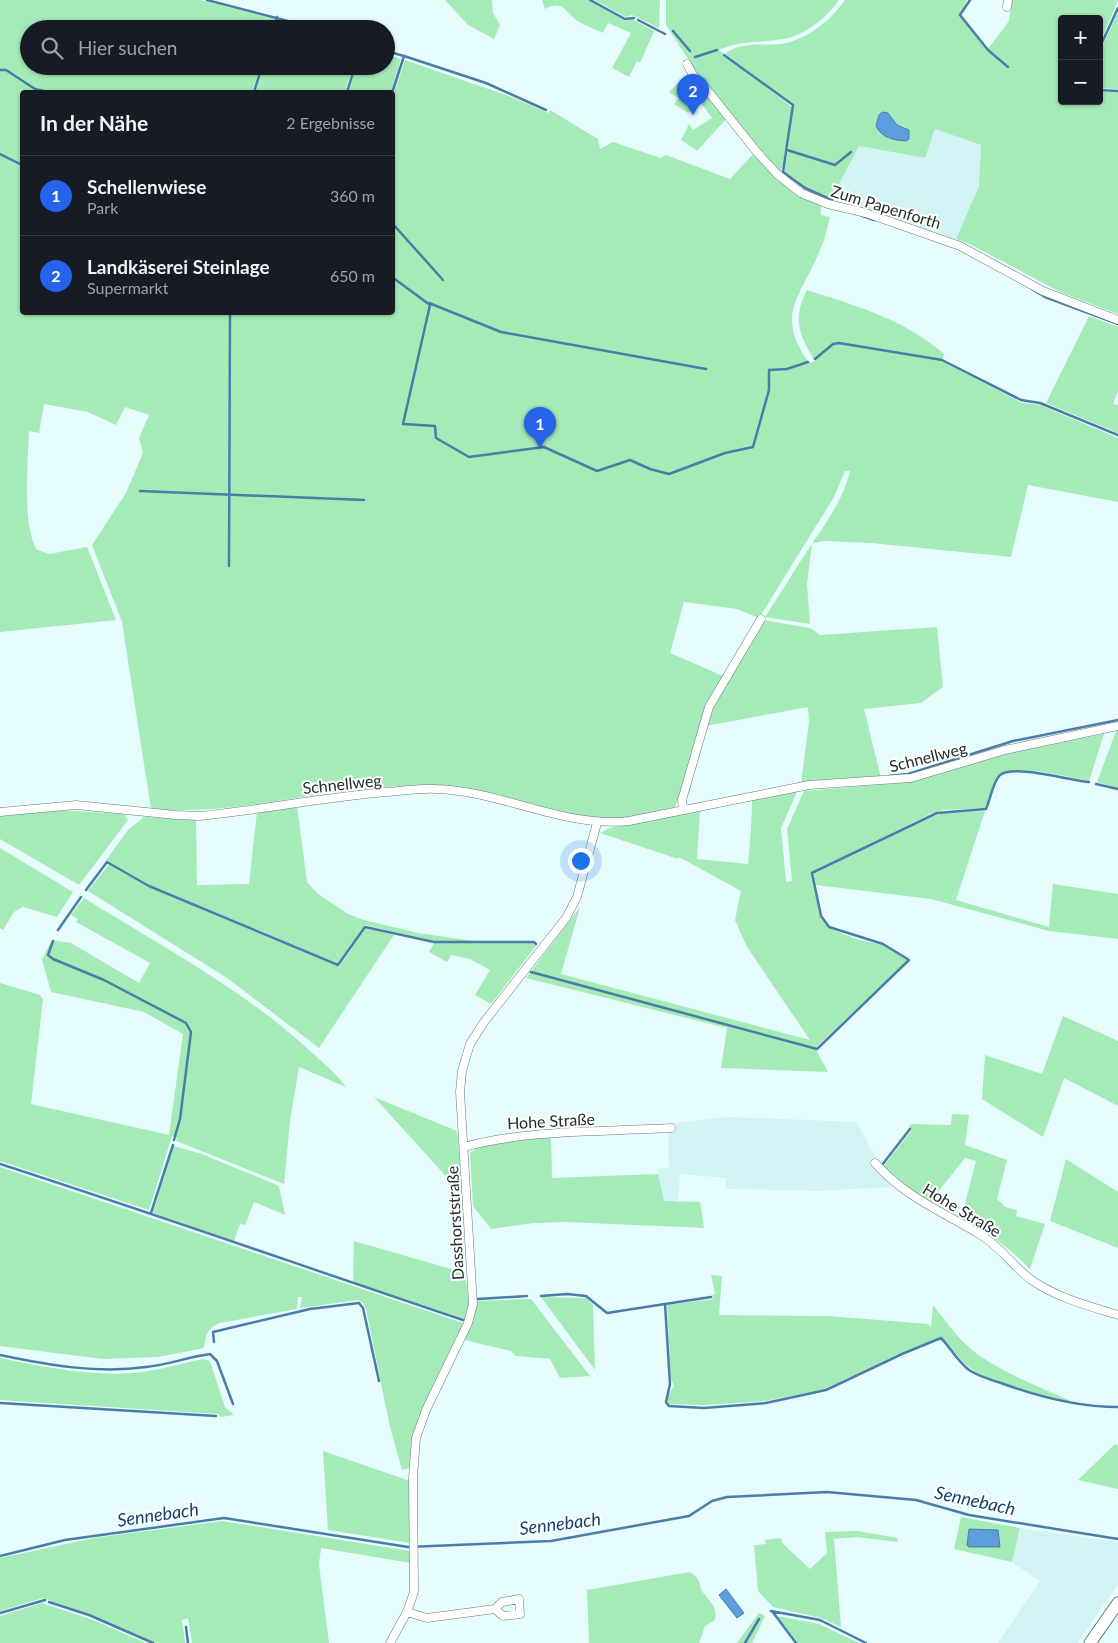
<!DOCTYPE html>
<html lang="de">
<meta charset="utf-8">
<style>
body{margin:0;font-family:Lato,sans-serif;background:#20242c;color:#f1f3f6}
.controls{position:absolute;right:15px;top:15px;display:grid;overflow:hidden;border-radius:5px;box-shadow:0 1px 4px #0004}
.controls button{width:45px;height:45px;display:grid;place-items:center;padding:0;border:0;border-bottom:1px solid #363941;background:#171b24;color:#f1f3f6;font:25px sans-serif}
.you{position:absolute;left:580px;top:860px;width:18px;height:18px;margin:-12px;border:4px solid #fff;border-radius:50%;background:#1a73e8;box-shadow:0 0 0 8px #1a73e833}
.badge{display:grid;place-items:center;width:32px;height:32px;border-radius:50%;background:#2563eb;color:#fff;font-size:16px;font-weight:700}
.pin{position:absolute;translate:-50% -41px;filter:drop-shadow(0 1px 2px #0008)}
.pin::after{content:'';position:absolute;top:26px;width:18px;height:15px;background:inherit;clip-path:polygon(0 0,100% 0,50% 100%)}
.list{margin:0;padding:0;list-style:none}
h2{display:flex;justify-content:space-between;align-items:center;height:65px;margin:0;padding:0 20px;font-size:21px}
h2 small{font-size:16px;font-weight:400;color:#9ea1a6}
.list li{display:grid;grid-template-columns:32px 1fr auto;gap:15px;align-items:center;box-sizing:border-box;height:80px;padding:0 20px;border-top:1px solid #363941}
.list b{display:block;font-size:19px;white-space:nowrap}
.list p{margin:0;font-size:16px;white-space:nowrap;color:#9ea1a6}
.list em{font-size:16px;font-style:normal;color:#9ea1a6}
.icon{flex:none;width:28px;height:28px;fill:none;stroke:currentColor;stroke-width:2;stroke-linecap:round;stroke-linejoin:round}
.map{position:relative;flex:none;width:1118px;height:1643px;overflow:hidden}
.search{position:absolute;background:#171b24;box-shadow:0 1px 4px #0004;left:20px;top:20px;width:375px;height:55px;display:flex;align-items:center;gap:12px;box-sizing:border-box;padding:0 18px;border-radius:28px;color:#9ea1a6;font-size:19px}
.panel{position:absolute;background:#171b24;box-shadow:0 1px 4px #0004;left:20px;top:90px;width:375px;height:225px;border-radius:5px}
.map>svg:first-child{display:block}
.built{fill:#d3f2f4}
.green{fill:#a4ebb8;fill-rule:evenodd}
.water{fill:#5c9edd;stroke:#4b7ca8}
.lines{fill:none;stroke-linecap:round;stroke-linejoin:round}
.stream{stroke:#4b7ca8;stroke-width:2.5}
.minor-casing{stroke:#667a7b;stroke-width:9}
.secondary-casing{stroke:#667a7b;stroke-width:13}
.minor{stroke:#fff;stroke-width:8}
.secondary{stroke:#fff;stroke-width:11}
.labels{text-anchor:middle;stroke-width:4;stroke-linejoin:round;paint-order:stroke}
.street-label{font-size:16px;fill:#232b2b;stroke:#fff}
.water-label{font-size:18px;font-style:italic;fill:#11426b;stroke:#fff}
</style>
<div class="map">
<svg width="1118" height="1643" viewBox="0 0 1118 1643">
<rect width="100%" height="100%" fill="#e6fcfd"/>
<path class="built" d="M935,129L981,145L979,186L956,239L832,198L859,146L925,158Z
M727,1117L856,1122L877,1159L870,1162L892,1187L817,1191L726,1189V1178L680,1174L678,1202L664,1201L657,1169L669,1168L668,1124Z
M1020,1528L1118,1542V1584L1078,1643H998L1040,1581L1012,1562Z"/>
<path class="green" d="M0,0H200L275,19L272,29H29V66H261L252,92H22V312H392V98L405,60L514,98L548,113L550,110L598,139L600,149L613,142L661,158L666,155L730,179L754,153L821,205V215L830,217C827,228 825,240 820,250C801,297 774,314 809,363L815,361C799,336 792,318 807,290C856,306 904,319 944,354L942,361L1022,403L1040,405L1118,438V502L1028,485L1011,557L871,543L825,541L812,543L807,584L810,624L765,617C781,593 795,569 811,545C827,521 843,500 850,471H845L834,497L759,618L737,609L684,602L670,653L723,676L675,807C654,812 630,819 608,819C549,818 494,785 434,785C392,785 350,790 309,796C256,804 205,814 151,809L122,622L92,545L126,493L143,453L139,438L149,415L125,407L116,425L88,412L44,404L39,433L29,431C28,464 22,521 36,549L49,554L87,547L116,620L0,632Z
M445,0H492L493,13L500,25L494,39L468,25Z
M542,0H588L626,21L632,19L654,31L640,63L637,61L629,77L612,68L631,33L608,23L603,33C594,28 581,25 574,18C564,11 564,0 545,9Z
M594,0H660L659,28L632,15L626,17Z
M666,0H839C827,17 805,36 783,39C761,43 740,40 719,50L793,108L781,173L695,74L693,67L666,25Z
M845,0H967L960,16L987,51L1009,69L1010,67L988,49L1009,21L1012,0H1118L1099,45V19H1062V101H1099V92H1118V314L1060,292L972,245L956,239L979,186L981,145L935,129L925,158L859,146L832,198L804,187L784,172L788,151L835,166L852,152L835,164L788,150L794,105L725,54C740,40 768,47 786,43C809,38 832,19 845,0ZM888,113L897,125L905,127L906,141L888,138L876,126L879,115Z
M1118,12V89L1099,88V54Z
M278,19L307,29H275Z
M386,54L401,59L391,92H348L356,66H386Z
M263,66H353L345,92H255Z
M683,78H691L726,119L697,151L681,140L689,124L693,130L712,118L701,103L688,113L674,104L678,98L669,92Z
M1089,316L1118,327V391L1113,404L1118,405V433L1046,403Z
M763,620L810,628L820,635L937,627L943,687L921,703L864,709L881,778L801,783L809,722L808,707L706,726L712,708Z
M1118,730V788L1097,782L1116,731Z
M1104,734L1089,781C1068,777 1015,762 997,776L985,808L943,810L930,814L811,873L820,917L828,928L859,940L883,945L908,961L815,1048L828,1072L721,1068L727,1028L526,978L580,907L561,974L810,1040L747,947L735,920L741,891L679,857L678,859L600,833L610,828L700,810L697,859L748,864C750,842 752,821 752,800L797,792L781,828L786,882L792,881L787,829L804,791L911,782L1013,752Z
M297,806L307,882L318,894L348,914L364,920L418,933L473,941H435L365,925L339,964L150,885L106,860L128,830L144,817L196,820L197,885L249,884L257,812Z
M59,810L124,814L128,820L79,885L0,839V816Z
M985,811L956,900L1049,927L1053,884L1118,894V939L1049,931L931,899L816,885L814,874L932,817L944,813Z
M0,848L73,892L57,917L23,907L14,912L3,930L0,928Z
M109,864L149,887L339,967L366,928L394,935L319,1048L227,978L88,891Z
M84,898C160,945 242,989 308,1049C321,1061 335,1072 346,1087L299,1067L290,1121L284,1184L176,1141L177,1138L172,1136L149,1210L0,1161V983L40,995L43,999L31,1104L169,1135L183,1034L144,1012L51,992L42,959L52,940L71,943L139,983L150,963L76,922L78,919L71,915Z
M434,943H533L536,946L491,1004L475,995L490,970L470,959L451,955L447,962L429,952Z
M1063,1016L1118,1041V1106L1064,1078L1043,1137L982,1099L985,1055L1042,1074Z
M374,1097L457,1131L463,1195Z
M952,1114L969,1115L965,1145L1007,1160L997,1199L1005,1207L1017,1210L1016,1216L1045,1224L1030,1269C1008,1247 988,1232 961,1219L976,1161L965,1158L929,1203L908,1190L883,1167L912,1130L909,1127L911,1124L951,1125Z
M551,1137L552,1178L658,1174L664,1201L700,1202L704,1228L567,1222L533,1223L491,1229L473,1206L470,1153C491,1136 526,1139 551,1137Z
M174,1146L202,1154L279,1186L285,1215L254,1202L245,1225L240,1224L234,1241L153,1213Z
M1066,1159L1118,1192V1248L1050,1221Z
M0,1167L463,1323C440,1373 415,1412 409,1468L402,1470L390,1427L366,1309L363,1303L358,1300L300,1308L302,1297H298L297,1309L220,1323C207,1328 206,1335 204,1348L158,1357L103,1359L0,1346Z
M354,1241L465,1273L469,1303L465,1319L353,1282Z
M711,1275L722,1276L719,1315L829,1316L928,1324L931,1327L933,1305C947,1323 961,1343 980,1356C1008,1375 1042,1388 1073,1402C1040,1395 999,1388 970,1368C959,1360 952,1346 941,1337L896,1355L822,1390L765,1401L705,1405L669,1404L667,1397L674,1386L671,1378L667,1305L713,1299L712,1295L715,1294Z
M541,1297L586,1298L593,1304L595,1370Z
M531,1299L590,1376L560,1378L550,1359L516,1356L511,1351L464,1340L474,1320L477,1301Z
M0,1358C43,1367 99,1378 143,1372C163,1369 183,1363 203,1359L210,1361L225,1407L234,1415L221,1417L218,1414L0,1400Z
M1115,1444L1118,1446V1489L1078,1480Z
M323,1451L410,1481V1543L328,1530Z
M961,1517L1020,1528L1012,1562L954,1549Z
M222,1521L410,1551L411,1563L321,1548L319,1564L329,1643H192L188,1618L182,1620L185,1643H156L89,1614L43,1598L0,1611V1558L94,1538Z
M857,1531L898,1538L897,1542L857,1537L834,1539L841,1627L821,1618L773,1607L758,1591L754,1545L766,1544L765,1540L781,1538L782,1543L810,1569L827,1553L825,1532Z
M690,1572C704,1582 697,1585 705,1595C712,1604 717,1607 715,1620L705,1626L699,1643H589L587,1590Z
M42,1603L93,1620L146,1643H0V1616Z
M759,1613L765,1616L752,1643H737Z
M777,1616L819,1624L859,1643H798Z"/>
<path class="water" d="M882,112L888,113L897,125L909,130V139L906,141C893,140 882,138 876,126L879,115Z
M969,1529L998,1530L1000,1547H969L967,1545Z
M726,1589L744,1613L737,1618L719,1595Z"/>
<g class="lines">
<path class="stream" d="M207,0L319,29
M590,0L625,19L634,18
M970,0L960,15L988,50L1008,67
M638,20L665,34
M274,29L277,17
M673,31L690,51
M1099,49L1118,8
M386,51L404,56L392,93
M724,55L793,105L783,172L805,188L832,200
M404,56L486,83L546,110
M695,57L717,50
M0,70H6L35,89L48,92
M1099,90L1118,91
M59,92H60
M254,92L262,66
M347,92L355,66
M787,150L835,165L851,152
M0,154L22,165
M860,215L874,220
M392,223L443,280
M392,277L430,305L403,424L435,426L436,438L469,457L544,447L597,471L630,460L650,469L669,474L725,453L753,447L769,390V370L787,369L808,362
M1032,289L1045,297L1118,324
M429,303L501,332L706,369
M815,359L833,344L839,343L942,360L1021,400L1040,403L1118,435
M140,491L364,500
M229,566L230,312
M889,776L908,774L1013,741L1118,720
M1096,784L1118,789
M86,890L107,862L149,886L338,965L365,927L434,942H534L536,944
M58,930L81,897
M53,941L48,955L53,959L104,980L186,1023L191,1032L180,1119L174,1140
M531,972L817,1049L909,960L883,944L829,927L821,916L812,873L937,813L986,809C990,800 993,783 999,776C1011,763 1072,781 1089,782
M0,1164C155,1214 308,1268 463,1320
M882,1165L910,1129
M151,1213L173,1145
M541,1296L567,1294L586,1296L607,1313L665,1304L670,1384L666,1402L669,1406L704,1408L766,1403L826,1390L902,1354L941,1338C951,1348 957,1361 969,1370C978,1376 991,1380 1001,1383C1039,1397 1077,1407 1118,1407
M478,1299L527,1296
M665,1304L711,1297
M214,1342L213,1332L310,1309L359,1303L363,1308L379,1381
M0,1355C48,1365 97,1374 146,1367C167,1365 188,1357 210,1354L217,1361L233,1404
M0,1403L216,1416
M0,1556L65,1540L224,1518L408,1547L551,1541L689,1516L712,1501L727,1497L827,1492L916,1500L969,1515L1118,1539
M49,1602L89,1615L153,1643
M771,1611L820,1620L866,1643
M772,1611L796,1643
M0,1613L45,1600
M186,1627L188,1643
M745,1643L759,1619"/>
<defs>
<path id="minor" d="M1007,7L1008,0
M687,64L693,75L708,91L756,151L777,174L801,193L828,204L866,213L960,246L1043,291L1118,320
M683,809L682,800L709,707L761,619
M0,812L76,805L176,815L199,816C262,810 324,797 387,792C403,791 420,788 436,789C502,791 563,828 629,821L809,785L911,778L1005,750L1118,726
M464,1147C530,1129 602,1132 671,1128
M875,1163C905,1197 943,1212 981,1235C1001,1247 1014,1268 1033,1281C1058,1298 1089,1306 1118,1315
M407,1612L427,1618L495,1609L503,1616L520,1614L519,1599L502,1602L495,1609
M390,1643L407,1612L414,1592L413,1478L416,1438L426,1410L468,1323L473,1304L460,1092L462,1071L470,1044L484,1022L566,918L577,897L597,823"/>
<path id="secondary" d="M1090,1643L1118,1603"/>
</defs>
<use href="#minor" class="minor-casing"/>
<use href="#secondary" class="secondary-casing"/>
<use href="#minor" class="minor"/>
<use href="#secondary" class="secondary"/>
</g>
<g class="labels">
<g class="street-label">
<text transform="translate(886 207) rotate(17)" y="6">Zum Papenforth</text>
<text transform="translate(928 757) rotate(-14)" y="6">Schnellweg</text>
<text transform="translate(342 784) rotate(-6)" y="6">Schnellweg</text>
<text transform="translate(551 1121) rotate(-3)" y="6">Hohe Straße</text>
<text transform="translate(962 1210) rotate(31)" y="6">Hohe Straße</text>
<text transform="translate(455 1223) rotate(-93)" y="6">Dasshorststraße</text>
</g>
<g class="water-label">
<text transform="translate(975 1501) rotate(12)" y="6">Sennebach</text>
<text transform="translate(158 1515) rotate(-8)" y="6">Sennebach</text>
<text transform="translate(560 1524) rotate(-7)" y="6">Sennebach</text>
</g>
</g>
</svg>
<div class="controls">
<button>+</button>
<button>−</button>
</div>
<div class="you"></div>
<div class="pin badge" style="left:540px;top:448px">1</div>
<div class="pin badge" style="left:693px;top:115px">2</div>
<div class="search"><svg class="icon" aria-label="search" viewBox="0 0 24 24"><circle cx="10" cy="10" r="6"/><path d="M15 15l6 6"/></svg>Hier suchen</div>
<section class="panel">
<h2>In der Nähe<small>2 Ergebnisse</small></h2>
<ul class="list">
<li><span class="badge">1</span><div><b>Schellenwiese</b><p>Park</p></div><em>360 m</em></li>
<li><span class="badge">2</span><div><b>Landkäserei Steinlage</b><p>Supermarkt</p></div><em>650 m</em></li>
</ul>
</section>
</div>
